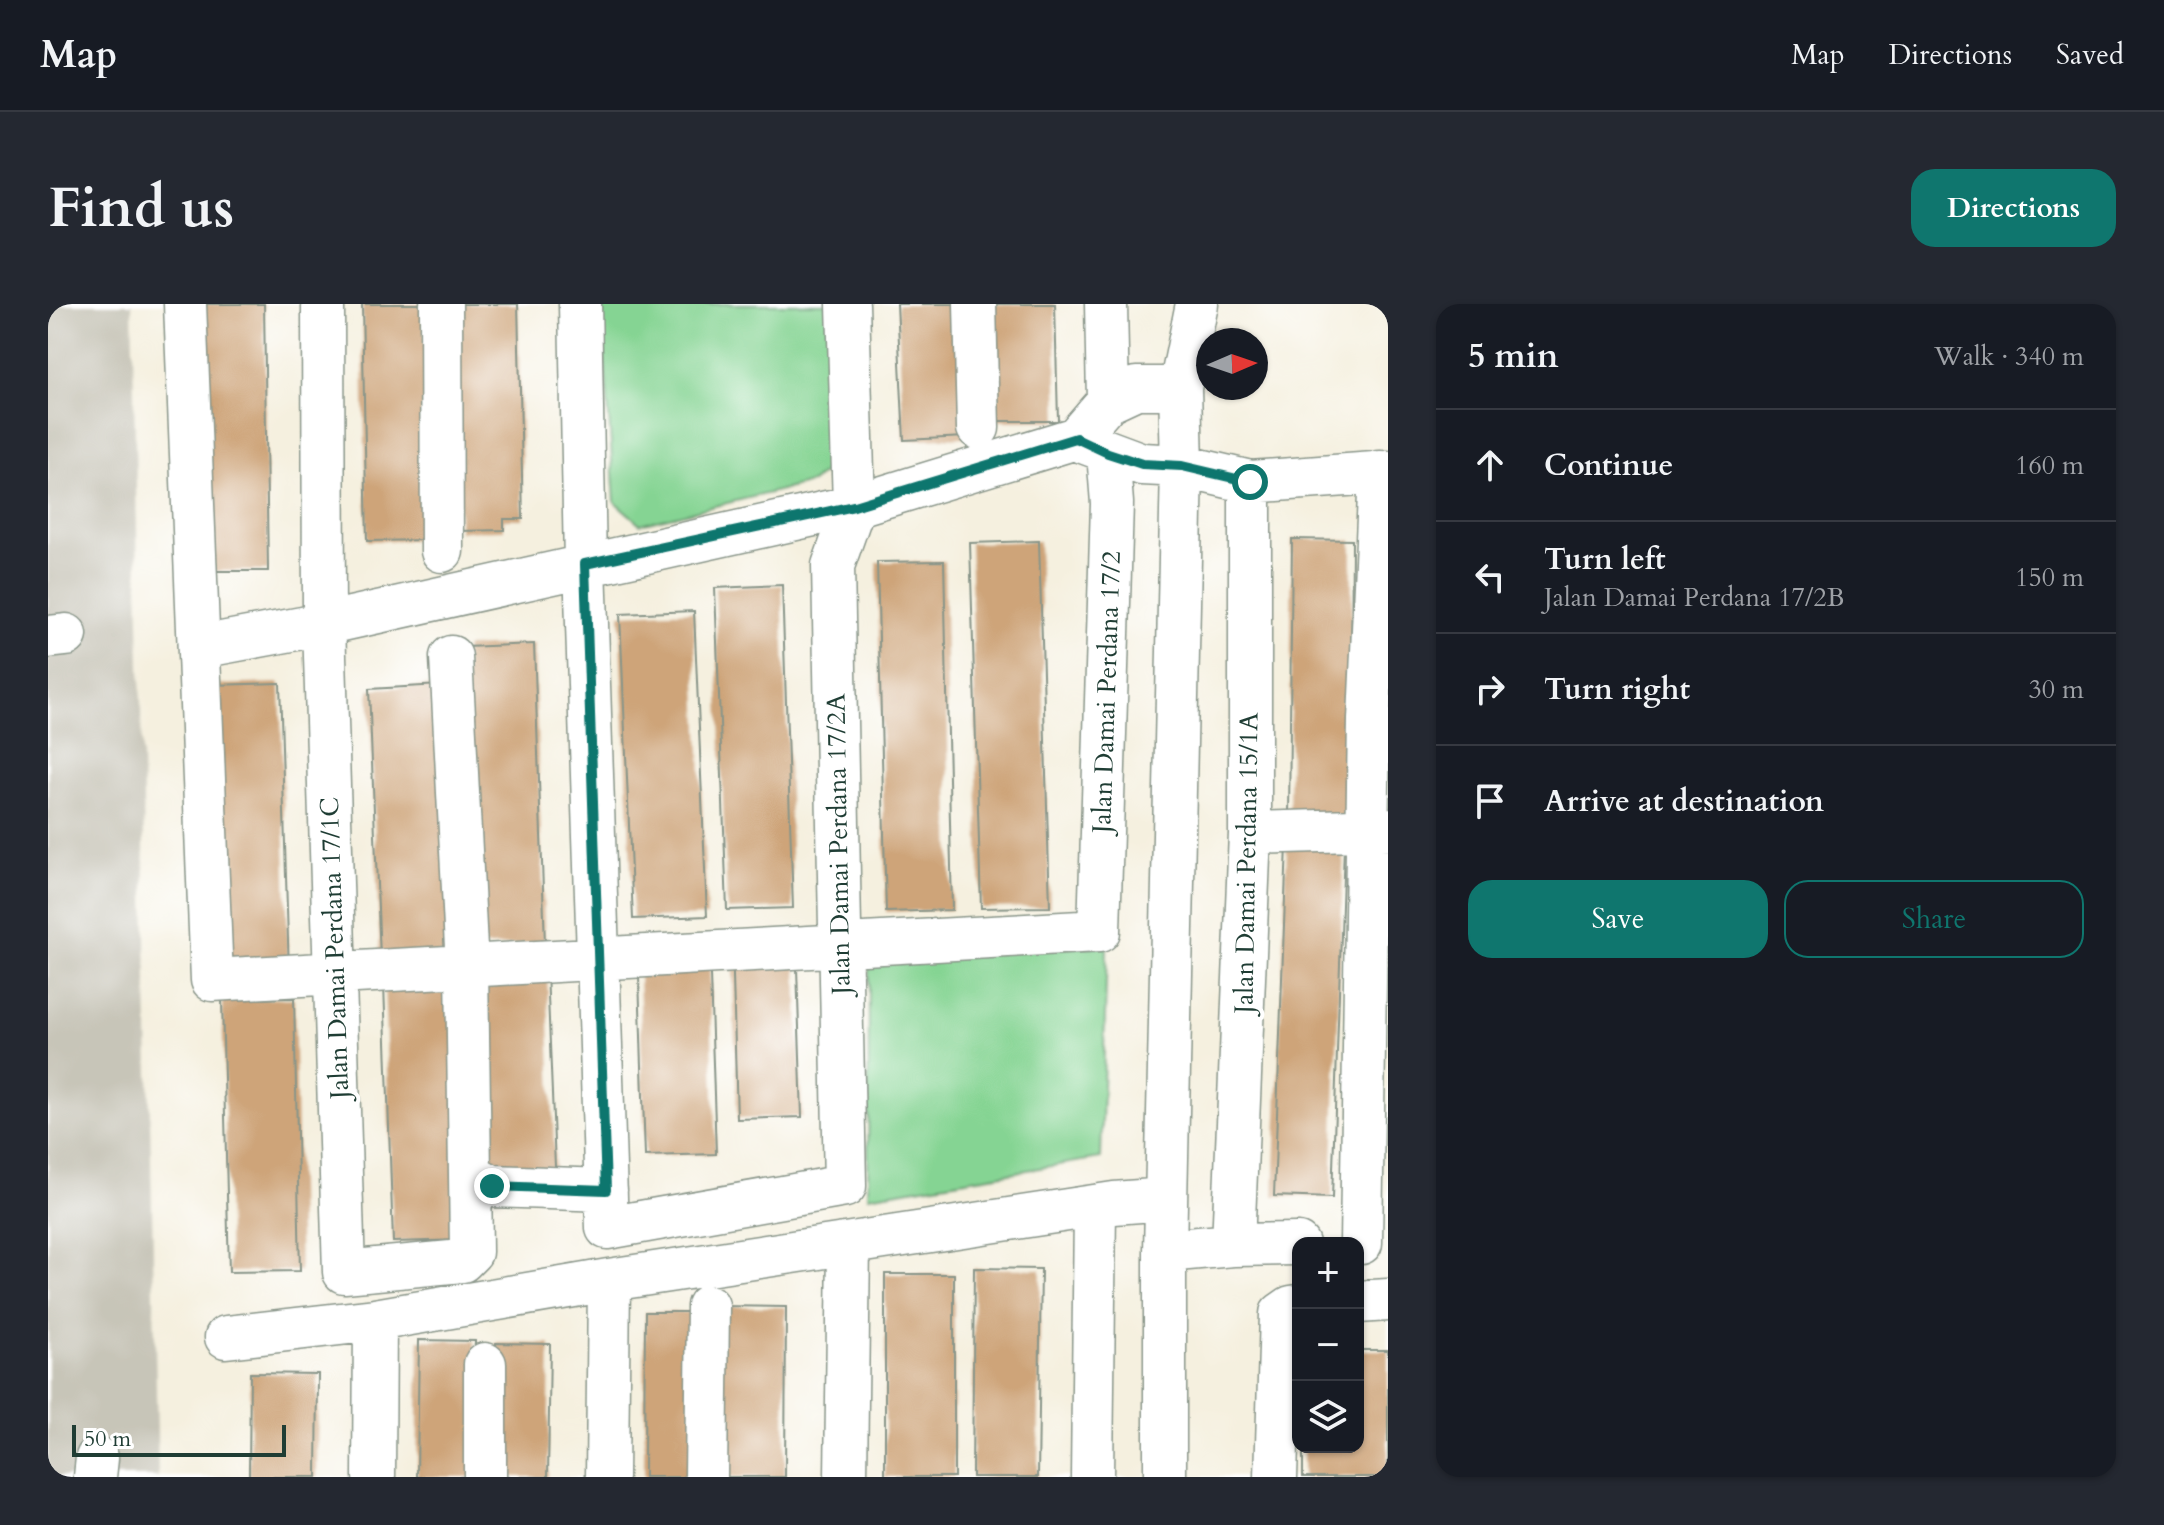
<!DOCTYPE html>
<meta charset="utf-8">
<style>
body{margin:0;font-family:Cardo,serif;background:#242831;color:#f1f3f6}
.controls{position:absolute;right:24px;bottom:24px;display:grid;overflow:hidden;border-radius:16px;box-shadow:0 2px 6px #0004}
.controls button{width:72px;height:72px;display:grid;place-items:center;padding:0;border:0;border-bottom:2px solid #363941;background:#171b24;color:#f1f3f6;font:40px sans-serif}
.compass{position:absolute;left:1148px;top:24px;width:72px;height:72px;border-radius:50%;background:#171b24;box-shadow:0 2px 6px #0004;rotate:88deg}
.scale{position:absolute;left:24px;bottom:20px;width:214px;box-sizing:border-box;padding-left:8px;border:4px solid #1f3d34;border-top:0;font-size:22px;line-height:28px;white-space:nowrap;color:#1f3d34;-webkit-text-stroke:6px #fff;paint-order:stroke}
.stop{position:absolute;width:24px;height:24px;margin:-18px;border:6px solid #0f766e;border-radius:50%;background:#fff}
.stop.end{background:#0f766e;border-color:#fff;box-shadow:0 2px 8px #0008}
.list{margin:0;padding:0;list-style:none}
h2{display:flex;justify-content:space-between;align-items:center;height:104px;margin:0;padding:0 32px;font-size:34px}
h2 small{font-size:26px;font-weight:400;color:#9ea1a6}
.list li{display:grid;grid-template-columns:52px 1fr auto;gap:24px;align-items:center;box-sizing:border-box;height:112px;padding:0 32px;border-top:2px solid #363941}
.list b{display:block;font-size:30px;white-space:nowrap}
.list p{margin:0;font-size:26px;white-space:nowrap;color:#9ea1a6}
.list em{font-size:26px;font-style:normal;color:#9ea1a6}
.actions{display:flex;gap:16px;padding:24px 32px}
.actions a{flex:1;padding:18px 0;border:2px solid #0f766e;border-radius:24px;text-align:center;font-size:28px;color:#0f766e}
.actions .main{background:#0f766e;color:#fff}
.icon{flex:none;width:44px;height:44px;fill:none;stroke:currentColor;stroke-width:2;stroke-linecap:round;stroke-linejoin:round}
.map{position:relative;flex:none;width:1340px;height:1173px;overflow:hidden;border-radius:24px}
header{display:flex;align-items:center;gap:48px;box-sizing:border-box;height:112px;padding:0 40px;background:#171b24;border-bottom:2px solid #363941}
header strong{font-size:38px}
nav{display:flex;gap:44px;margin-inline-start:auto;font-size:28px}
.intro{display:flex;align-items:center;justify-content:space-between;box-sizing:border-box;height:192px;padding:0 48px}
h1{margin:0;font-size:56px}
.button{padding:20px 36px;border-radius:24px;background:#0f766e;color:#fff;font-size:28px;font-weight:700}
main{display:flex;gap:48px;padding:0 48px}
aside{flex:1;background:#171b24;border-radius:24px;box-shadow:0 2px 6px #0004}
.map>svg:first-child{display:block}
.industrial{fill:#c7c5b8}
.green{fill:#85d493;stroke:#528864;stroke-width:2}
.building{fill:#cea479}
.lines{fill:none;stroke-linecap:round;stroke-linejoin:round}
.minor-casing{stroke:#8a968a;stroke-width:45}
.minor{stroke:#fff;stroke-width:42}
.route{stroke:#0f766e;stroke-width:10}
.labels{text-anchor:middle;stroke-width:8;stroke-linejoin:round;paint-order:stroke}
.street-label{font-size:26px;fill:#1f3d34;stroke:#fff}
</style>
<header>
<strong>Map</strong>
<nav><a>Map</a><a>Directions</a><a>Saved</a></nav>
</header>
<div class="intro"><h1>Find us</h1><a class="button">Directions</a></div>
<main>
<div class="map">
<svg width="1340" height="1173" viewBox="0 0 1340 1173">
<rect width="100%" height="100%" fill="#fff"/>
<filter id="ink" filterUnits="userSpaceOnUse"><feTurbulence type="fractalNoise" baseFrequency=".0125" numOctaves="2"/><feDisplacementMap in="SourceGraphic" scale="16" xChannelSelector="R" yChannelSelector="G"/><feConvolveMatrix kernelMatrix="1 2 1 2 8 2 1 2 1" color-interpolation-filters="sRGB"/></filter>
<filter id="wash" filterUnits="userSpaceOnUse"><feTurbulence type="fractalNoise" baseFrequency=".006" numOctaves="4" result="noise"/><feDisplacementMap in="SourceGraphic" scale="32" xChannelSelector="R" yChannelSelector="G"/><feGaussianBlur stdDeviation="1.8" result="paint"/><feColorMatrix in="noise" values="0 0 0 0 0 0 0 0 0 0 0 0 0 0 0 0 0 1.4 0 .05"/><feComposite in="paint" operator="in"/></filter>
<g filter="url(#wash)">
<rect width="100%" height="100%" fill="#f5f0df"/>
<path class="industrial" d="M0,0H84L110,1173H0Z"/>
<path class="green" d="M553,0H784L790,149L777,168L763,179L592,220L567,198Z
M1059,642L1053,854L820,892L821,653Z"/>
<g id="blocks">
<path class="building" d="M154,0H216L220,267H158Z
M314,0H376L381,236L319,237Z
M407,0H470L475,215H456V226L411,227Z
M849,0H912L918,133L856,136Z
M946,0H1007L1010,117H947Z
M1244,235L1304,236L1302,514H1241Z
M991,237L1002,603L933,604L922,239Z
M896,257L904,606L838,608L829,258Z
M734,281L745,604L679,606L667,284Z
M646,307L659,612L585,615L572,310Z
M486,340L497,640L427,643L417,343Z
M232,379L241,669L174,672L165,381Z
M393,381L405,650L332,653L321,385Z
M1239,540L1296,542L1284,894L1226,892Z
M748,634L754,813L689,815L684,636Z
M661,641L668,850L597,852L590,643Z
M499,667L507,863L439,866L432,669Z
M406,678L415,936L345,938L336,680Z
M246,694L252,967L181,968L174,696Z
M926,964L993,965L990,1173H924Z
M837,970H906V1173H837Z
M670,1002L738,1003L737,1173H670Z
M597,1008H652L651,1173H596Z
M371,1036L427,1037L426,1173H369Z
M448,1039L502,1040L500,1173H446Z
M1310,1046H1340V1173H1255V1143H1310Z
M202,1069L270,1070L269,1173H201Z"/>
</g>
</g>
<g filter="url(#ink)">
<use href="#blocks" fill-opacity="0" stroke="#8a968a" stroke-width="2"/>
<g class="lines">
<defs>
<path id="minor" d="M137,0L164,676L1051,627L1064,199L1060,149
M275,0L276,320L296,968L414,957L423,948L422,870
M393,0L394,247
M532,0L537,260L559,924L797,882L785,262L806,202L800,0
M927,0L930,124
M1058,0L1060,97
M1035,138L1094,160L1134,162L1202,178L1340,168
M0,333L18,331
M152,343L276,320L806,202L1028,134L1060,97L1088,84H1132
M403,353L419,663L422,870L444,882L558,886
M1202,529L1340,525
M1313,939L1321,416L1332,168
M1185,941L1202,529V178
M1117,947L1185,941L1250,940
M1310,998L1340,996
M178,1033L327,1016L561,976L1066,899L1118,895
M437,1060V1173
M47,1173L49,1154
M326,1173L327,1016
M559,1173L561,976
M658,1173L660,1002
M798,1173L801,940
M1044,1173L1047,903
M1117,1173V947L1134,162L1132,84L1149,0
M1228,1173L1233,1010L1243,1003L1250,1002"/>
</defs>
<use href="#minor" class="minor-casing"/>
<use href="#minor" class="minor"/>
</g>
</g>
<g class="lines" filter="url(#ink)">
<path class="route" d="M444,882L558,886L537,260L806,202L1028,134L1060,149L1094,160L1134,162L1202,178"/>
</g>
<g class="labels">
<g class="street-label">
<text transform="translate(1058 388) rotate(-88)" y="9">Jalan Damai Perdana 17/2</text>
<text transform="translate(790 540) rotate(-91)" y="9">Jalan Damai Perdana 17/2A</text>
<text transform="translate(1198 559) rotate(-89)" y="9">Jalan Damai Perdana 15/1A</text>
<text transform="translate(286 644) rotate(-92)" y="9">Jalan Damai Perdana 17/1C</text>
</g>
</g>
</svg>
<div class="controls">
<button>+</button>
<button>−</button>
<button><svg class="icon" aria-label="layers" viewBox="0 0 24 24"><path d="M12 4l9 5-9 5-9-5zM3 14l9 5 9-5"/></svg></button>
</div>
<svg class="compass" viewBox="-18 -18 36 36"><path d="M0-13l5 13h-10z" fill="#e53935"/><path d="M0 13l5-13h-10z" fill="#9ea1a6"/></svg>
<div class="scale">50 m</div>
<div class="stop" style="left:1202px;top:178px"></div>
<div class="stop end" style="left:444px;top:882px"></div>
</div>
<aside>
<h2>5 min<small>Walk · 340 m</small></h2>
<ul class="list">
<li><svg class="icon" aria-label="ahead" viewBox="0 0 24 24"><path d="M12 20V5M6 11l6-6 6 6"/></svg><div><b>Continue</b></div><em>160 m</em></li>
<li><svg class="icon" aria-label="left" viewBox="0 0 24 24"><path d="M17 20v-9H6M10 6l-5 5 5 5"/></svg><div><b>Turn left</b><p>Jalan Damai Perdana 17/2B</p></div><em>150 m</em></li>
<li><svg class="icon" aria-label="right" viewBox="0 0 24 24"><path d="M7 20v-9h11M14 6l5 5-5 5"/></svg><div><b>Turn right</b></div><em>30 m</em></li>
<li><svg class="icon" aria-label="arrive" viewBox="0 0 24 24"><path d="M6 21V4h12l-3 4 3 4H6"/></svg><div><b>Arrive at destination</b></div></li>
</ul>
<div class="actions"><a class="main">Save</a><a>Share</a></div>
</aside>
</main>
